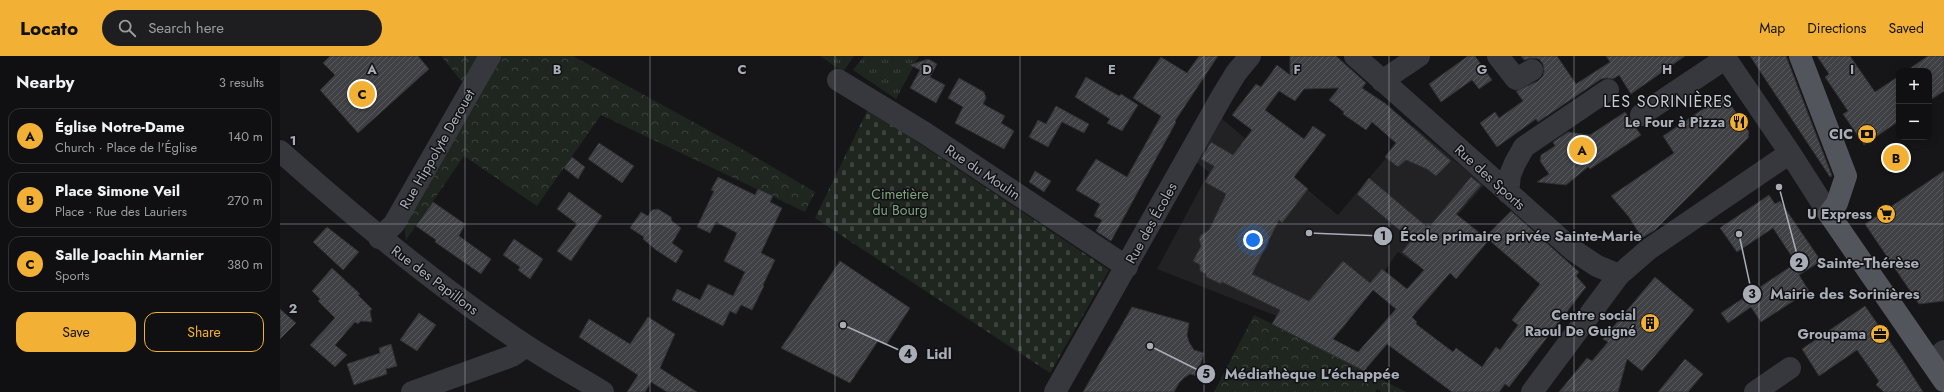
<!DOCTYPE html>
<meta charset="utf-8">
<style>
body{margin:0;font-family:Jost,sans-serif;background:#1e1e20;color:#f1f3f6}
.controls{position:absolute;right:12px;top:12px;display:grid;overflow:hidden;border-radius:8px;box-shadow:0 2px 10px #0003}
.controls button{width:36px;height:36px;display:grid;place-items:center;padding:0;border:0;border-bottom:1px solid #303032;background:#101012;color:#f1f3f6;font:20px sans-serif}
.you{position:absolute;left:973px;top:184px;width:14px;height:14px;margin:-10px;border:3px solid #fff;border-radius:50%;background:#1a73e8;box-shadow:0 0 0 6px #1a73e833}
.badge{display:grid;place-items:center;width:26px;height:26px;border-radius:50%;background:#f2b134;color:#111;font-size:13px;font-weight:700}
.pin{position:absolute;translate:-50% -50%;border:2px solid #fff;box-shadow:0 1px 4px #0006}
.list{margin:0;padding:0;list-style:none}
h2{display:flex;justify-content:space-between;align-items:center;height:52px;margin:0;padding:0 16px;font-size:17px}
h2 small{font-size:13px;font-weight:400;color:#9c9d9f}
.list li{display:grid;grid-template-columns:26px 1fr auto;gap:12px;align-items:center;box-sizing:border-box;height:56px;margin:0 8px 8px;padding:0 8px;border:1px solid #303032;border-radius:12px}
.list b{display:block;font-size:15px;white-space:nowrap}
.list p{margin:0;font-size:13px;white-space:nowrap;color:#9c9d9f}
.list em{font-size:13px;font-style:normal;color:#9c9d9f}
.actions{display:flex;gap:8px;padding:12px 16px}
.actions a{flex:1;padding:9px 0;border:1px solid #f2b134;border-radius:12px;text-align:center;font-size:14px;color:#f2b134}
.actions .main{background:#f2b134;color:#111}
.icon{flex:none;width:22px;height:22px;fill:none;stroke:currentColor;stroke-width:2;stroke-linecap:round;stroke-linejoin:round}
.map{position:relative;flex:none;width:1664px;height:336px;overflow:hidden}
header{display:flex;align-items:center;gap:24px;box-sizing:border-box;height:56px;padding:0 20px;background:#f2b134;color:#111}
header strong{font-size:19px}
nav{display:flex;gap:22px;margin-inline-start:auto;font-size:14px}
.search{width:280px;height:36px;background:#1e1e20;display:flex;align-items:center;gap:10px;box-sizing:border-box;padding:0 14px;border-radius:22px;color:#9c9d9f;font-size:15px}
main{display:flex}
aside{flex:1;background:#101012}
.map>svg:first-child{display:block}
.built{fill:#222225}
.grass{fill:url(#grass-tufts)}
.cemetery{fill:url(#cemetery-stones)}
.park{fill:url(#park-crowns)}
.building{fill:url(#building-hatch);stroke:#303034;fill-rule:evenodd}
.lines{fill:none;stroke-linecap:round;stroke-linejoin:round}
.minor{stroke:#37383d;stroke-width:22}
.major{stroke:#53555c;stroke-width:22}
.grid{fill:none;stroke:#a8adb8;stroke-width:1;stroke-opacity:0.55}
.labels{text-anchor:middle;stroke-width:3;stroke-linejoin:round;paint-order:stroke}
.poi-label{font-size:14px;font-weight:bold;fill:#a8adb8;stroke:#111113;text-anchor:end}
.street-label{font-size:14px;fill:#a8adb8;stroke:#111113}
.park-label{font-size:14px;fill:#7fa381;stroke:#111113}
.quarter-label{font-size:16px;letter-spacing:1px;fill:#c9ccd4;stroke:#111113}
.grid-label{font-size:13px;text-anchor:middle;font-weight:bold;fill:#a8adb8;stroke:#111113;stroke-width:3;stroke-linejoin:round;paint-order:stroke}
.leader{fill:none;stroke:#a8adb8;stroke-width:1.5}
.callout-dot{fill:#a8adb8;stroke:#111113;stroke-width:1.5}
.mark-label{font-size:12px;text-anchor:middle;font-weight:bold;fill:#111}
.callout-label{font-size:15px;text-anchor:middle;font-weight:bold;fill:#a8adb8;stroke:#111113;stroke-width:3;stroke-linejoin:round;paint-order:stroke}
</style>
<header>
<strong>Locato</strong>
<div class="search"><svg class="icon" aria-label="search" viewBox="0 0 24 24"><circle cx="10" cy="10" r="6"/><path d="M15 15l6 6"/></svg>Search here</div>
<nav><a>Map</a><a>Directions</a><a>Saved</a></nav>
</header>
<main>
<aside>
<h2>Nearby<small>3 results</small></h2>
<ul class="list">
<li><span class="badge">A</span><div><b>Église Notre-Dame</b><p>Church · Place de l'Église</p></div><em>140 m</em></li>
<li><span class="badge">B</span><div><b>Place Simone Veil</b><p>Place · Rue des Lauriers</p></div><em>270 m</em></li>
<li><span class="badge">C</span><div><b>Salle Joachin Marnier</b><p>Sports</p></div><em>380 m</em></li>
</ul>
<div class="actions"><a class="main">Save</a><a>Share</a></div>
</aside>
<div class="map">
<svg width="1664" height="336" viewBox="0 0 1664 336">
<defs>
<pattern id="grass-tufts" width="24" height="20" patternUnits="userSpaceOnUse"><rect width="24" height="20" fill="#1e261f"/><path d="M3 7l-1-3M5 7V3M7 7l1-3M15 17l-1-3M17 17v-4M19 17l1-3" fill="none" stroke="#3c433d"/></pattern>
<pattern id="cemetery-stones" width="16" height="16" patternUnits="userSpaceOnUse"><rect width="16" height="16" fill="#1e261f"/><path d="M2 7V4a2 2 0 0 1 4 0v3zM10 15v-3a2 2 0 0 1 4 0v3z" fill="#3c433d"/></pattern>
<pattern id="park-crowns" width="20" height="18" patternUnits="userSpaceOnUse"><rect width="20" height="18" fill="#1e261f"/><path d="M2 6a3 3 0 1 1 6 0M12 15a3 3 0 1 1 6 0" fill="none" stroke="#3c433d"/></pattern>
<pattern id="building-hatch" width="6" height="6" patternUnits="userSpaceOnUse"><rect width="6" height="6" fill="#404145"/><path d="M-1 1l2-2M0 6l6-6M5 7l2-2" fill="none" stroke="#595a5e"/></pattern>
</defs>
<rect width="100%" height="100%" fill="#161618"/>
<path class="built" d="M942,63L1058,159L1133,70L1204,129L1135,208L1118,196L1062,274L1046,262L1035,275L877,213L929,116L916,106Z"/>
<path class="grass" d="M540,0H574L563,16Z
M584,0H639L616,43L573,14Z"/>
<path class="cemetery" d="M588,53L829,214L770,317L535,162Z"/>
<path class="park" d="M161,0H199L183,27Z
M219,0H293L457,90L535,136L525,156L321,59L257,150L184,100L126,184L124,168Z
M974,259L1126,336H1102L1097,333L1095,336H934Z"/>
<path class="building" d="M50,0H138L149,13L78,77L40,34L55,19L43,7Z
M919,0H938L895,65L896,66L831,185L816,175L822,164L814,160L820,148L796,134L816,103L847,121L881,60L853,42L881,1L907,17Z
M1010,0H1056L1086,27L1082,32L1106,48L1171,105L1156,120L1147,113L1126,104L1118,111L1105,101L1116,87L1092,66L1086,74L1063,58L1064,56L1049,44L1059,32L1024,33L1015,45L999,35L985,54L1024,83L1033,70L1046,79L1014,121L1028,133L1002,167L999,164L972,218L1029,245L1063,205L1090,227L1102,213L1127,233L1144,214L1122,196L1131,184L1077,138L1089,122L1146,170L1148,168L1150,170L1191,121L1201,129L1176,158L1206,182L1205,181L1231,155L1299,216L1296,220L1306,231L1229,331L1225,328L1219,336H1172L1107,288L1084,315L992,268L1000,254L942,226L941,228L926,221V218L920,215V209L913,205L921,190L919,183L921,179L929,174L946,138L925,126L934,110L921,103L931,86L953,99L972,74L952,59L976,28L981,31L997,9L1010,19ZM1209,184L1260,228L1232,264L1238,269L1220,294L1216,291L1202,311L1176,292L1173,296L1136,268L1137,266L1132,261L1170,217L1176,223ZM1093,234L1116,253L1078,296L1053,283Z
M1188,0H1195L1212,24L1199,33L1192,24L1161,46L1149,28Z
M1241,0H1277L1296,28L1330,6L1326,0H1405L1351,38L1339,19L1333,23L1327,22L1321,23L1258,66L1256,63L1217,91L1200,67L1215,56L1219,62L1243,45L1236,35L1258,25L1263,20L1264,15L1263,8L1259,3L1252,2L1244,4Z
M1470,0H1506L1552,120L1550,121Z
M1537,0H1570L1595,36L1619,20V65L1584,89L1563,58L1568,55L1545,21L1549,18Z
M1648,0H1664V35L1649,45V15H1626Z
M648,3L657,8L650,21L665,29L656,47L630,32L640,14L630,9Z
M806,21L839,40L841,38L858,49L842,75L827,67L830,63L795,41Z
M679,22L704,36L706,42L703,48L725,60L721,67L734,75L724,93L675,67L683,51L668,42Z
M1444,39L1469,76L1468,82L1375,174L1362,182L1349,161L1331,140L1394,97L1383,80Z
M776,50L809,68L804,77L782,66L768,91L749,81L758,64L766,68Z
M1345,56L1361,79L1310,113L1308,111L1286,129L1257,126L1269,118L1260,105L1261,99L1275,90L1273,86L1288,76L1310,79Z
M319,87L354,110L342,127L308,103Z
M292,101L305,111L298,123L284,112Z
M755,115L771,125L764,136L749,126Z
M1664,115V245L1639,248L1585,168Z
M438,121L475,139L478,133L493,140L490,146L502,152L481,197L495,204L483,229L484,230L472,254L461,249L456,258L450,255L443,270L392,244L397,233L420,244L428,228L453,240L465,216L444,205L457,177L436,166L430,177L417,171L434,135L431,134Z
M289,136L322,160L291,205L277,195L297,168L277,153Z
M1489,139L1495,148L1500,145L1541,205L1519,219L1529,235L1481,266L1471,251L1448,267L1441,257L1516,207L1493,172L1457,196L1440,172Z
M153,146L185,168L179,180L211,203L201,218L155,186L156,184L136,170Z
M378,153L391,161L392,165L401,172L392,187L403,195L396,207L376,194L363,183L364,181L350,172L361,156L368,160L372,154Z
M47,171L79,196L63,214L33,186Z
M234,183L263,203L250,223L238,214L240,211L223,199Z
M560,205L630,252L606,289L598,285L570,327L501,292Z
M52,212L80,238L78,239L92,253L90,255L92,266L81,265L78,268L75,266L55,289L67,299L55,311L30,289L55,262L38,245L40,243L32,235Z
M1375,221L1414,254L1362,315L1347,303L1338,336H1279L1307,302L1312,305L1328,286L1323,283Z
M1585,250L1622,303L1643,336H1604L1596,329L1599,325L1577,294L1539,320L1522,293Z
M852,251L909,267L907,279L909,286L914,294L924,297L917,320L910,318L904,322L899,327L894,336H803Z
M0,253L16,267L0,283Z
M139,257L156,269L137,295L120,284Z
M368,261L395,278L380,312L417,336H387L371,326L365,336H347L358,319L299,281L309,263L350,288Z
M111,288L117,310L106,313L107,318L74,329L67,308L100,297L99,292Z
M1405,303L1423,318L1408,336H1378Z"/>
<g class="lines">
<path class="minor" d="M1075,0L1293,194L1317,210L1339,219
M1218,0L1236,23L1252,14
M1444,0L1510,97L1549,158
M558,24L645,77L847,211
M1102,25L1139,0
M1361,59L1446,2
M0,95C75,162 152,226 235,282C263,302 294,318 323,336
M1228,137L1230,119L1235,107L1244,91L1328,34
M99,182L114,168L210,0
M1651,306L1664,295
M132,336L232,300L246,290
M775,336L942,40L956,17L970,0
M1252,336L1339,219L1369,193L1510,97
M1475,336L1510,312"/>
<path class="major" d="M1520,0L1566,120L1557,147L1549,158L1664,325"/>
</g>
<path class="grid" d="M185,0V336M370,0V336M555,0V336M740,0V336M924,0V336M1109,0V336M1294,0V336M1479,0V336M0,168H1664"/>
<defs>
<symbol id="restaurant-disc" viewBox="-11 -11 22 22"><circle r="9.5" fill="#f2b134" stroke="#111113"/><path d="M-5-6h1v4h1v-4h1v4h1v-4h1v5L-1.5 .5V6h-2V.5L-5-1ZM5-6V6H3V1.5H1.5Q1.5-4 5-6Z" fill="#111"/></symbol>
<symbol id="bank-disc" viewBox="-11 -11 22 22"><circle r="9.5" fill="#f2b134" stroke="#111113"/><path d="M-6-4H6V4H-6ZM0-2.3a2.3 2.3 0 1 0 0 4.6a2.3 2.3 0 1 0 0-4.6Z" fill="#111"/></symbol>
<symbol id="supermarket-disc" viewBox="-11 -11 22 22"><circle r="9.5" fill="#f2b134" stroke="#111113"/><path d="M-6-5.5h2.5l.6 2H6L4.5 2H-2.5L-4.4-4H-6ZM-1.5 3.2a1.3 1.3 0 1 0 .1 0ZM3 3.2a1.3 1.3 0 1 0 .1 0Z" fill="#111"/></symbol>
<symbol id="building-disc" viewBox="-11 -11 22 22"><circle r="9.5" fill="#f2b134" stroke="#111113"/><path d="M-4-6H4V6H1V3H-1V6H-4ZM-2.5-4.3h1.7v1.8h-1.7ZM.8-4.3h1.7v1.8H.8ZM-2.5-1h1.7V.8h-1.7ZM.8-1h1.7V.8H.8Z" fill="#111"/></symbol>
<symbol id="office-disc" viewBox="-11 -11 22 22"><circle r="9.5" fill="#f2b134" stroke="#111113"/><path d="M-6-3h4V-5.5h4V-3h4V5H-6ZM-1-4.5V-3h2v-1.5ZM-6 0V1H6V0Z" fill="#111"/></symbol>
</defs>
<g fill-rule="evenodd">
<use href="#restaurant-disc" x="1448" y="55" width="22" height="22"/>
<use href="#bank-disc" x="1576" y="67" width="22" height="22"/>
<use href="#supermarket-disc" x="1595" y="147" width="22" height="22"/>
<use href="#building-disc" x="1359" y="256" width="22" height="22"/>
<use href="#office-disc" x="1589" y="267" width="22" height="22"/>
</g>
<g class="labels">
<g class="poi-label">
<text x="1445" y="71">Le Four à Pizza</text>
<text x="1573" y="83">CIC</text>
<text x="1592" y="163">U Express</text>
<text x="1356" y="264">Centre social<tspan x="1356" dy="16">Raoul De Guigné</tspan></text>
<text x="1586" y="283">Groupama</text>
</g>
<g class="street-label">
<text transform="translate(157 93) rotate(-60)" y="5">Rue Hippolyte Derouet</text>
<text transform="translate(703 116) rotate(34)" y="5">Rue du Moulin</text>
<text transform="translate(1210 121) rotate(42)" y="5">Rue des Sports</text>
<text transform="translate(871 167) rotate(-61)" y="5">Rue des Écoles</text>
<text transform="translate(155 224) rotate(37)" y="5">Rue des Papillons</text>
</g>
<g class="park-label">
<text x="620" y="143">Cimetière<tspan x="620" dy="16">du Bourg</tspan></text>
</g>
<g class="quarter-label">
<text x="1388" y="51">LES SORINIÈRES</text>
</g>
</g>
<g class="grid-label">
<text x="92" y="18">A</text>
<text x="277" y="18">B</text>
<text x="462" y="18">C</text>
<text x="647" y="18">D</text>
<text x="832" y="18">E</text>
<text x="1017" y="18">F</text>
<text x="1202" y="18">G</text>
<text x="1387" y="18">H</text>
<text x="1572" y="18">I</text>
<text x="13" y="89">1</text>
<text x="13" y="257">2</text>
</g>
<path class="leader" d="M1029 177L1103 180M1499 131L1519 206M1459 178L1472 238M563 269L628 298M870 290L926 318"/>
<g class="callout-dot">
<circle cx="1029" cy="177" r="4"/>
<circle cx="1499" cy="131" r="4"/>
<circle cx="1459" cy="178" r="4"/>
<circle cx="563" cy="269" r="4"/>
<circle cx="870" cy="290" r="4"/>
<circle cx="1103" cy="180" r="10"/>
<circle cx="1519" cy="206" r="10"/>
<circle cx="1472" cy="238" r="10"/>
<circle cx="628" cy="298" r="10"/>
<circle cx="926" cy="318" r="10"/>
</g>
<g class="mark-label">
<text x="1103" y="184">1</text>
<text x="1519" y="211">2</text>
<text x="1472" y="242">3</text>
<text x="628" y="302">4</text>
<text x="926" y="322">5</text>
</g>
<g class="callout-label">
<text x="1241" y="185">École primaire privée Sainte-Marie</text>
<text x="1588" y="212">Sainte-Thérèse</text>
<text x="1565" y="243">Mairie des Sorinières</text>
<text x="659" y="303">Lidl</text>
<text x="1032" y="323">Médiathèque L'échappée</text>
</g>
</svg>
<div class="controls">
<button>+</button>
<button>−</button>
</div>
<div class="you"></div>
<div class="pin badge" style="left:1302px;top:94px">A</div>
<div class="pin badge" style="left:1616px;top:102px">B</div>
<div class="pin badge" style="left:82px;top:38px">C</div>
</div>
</main>
